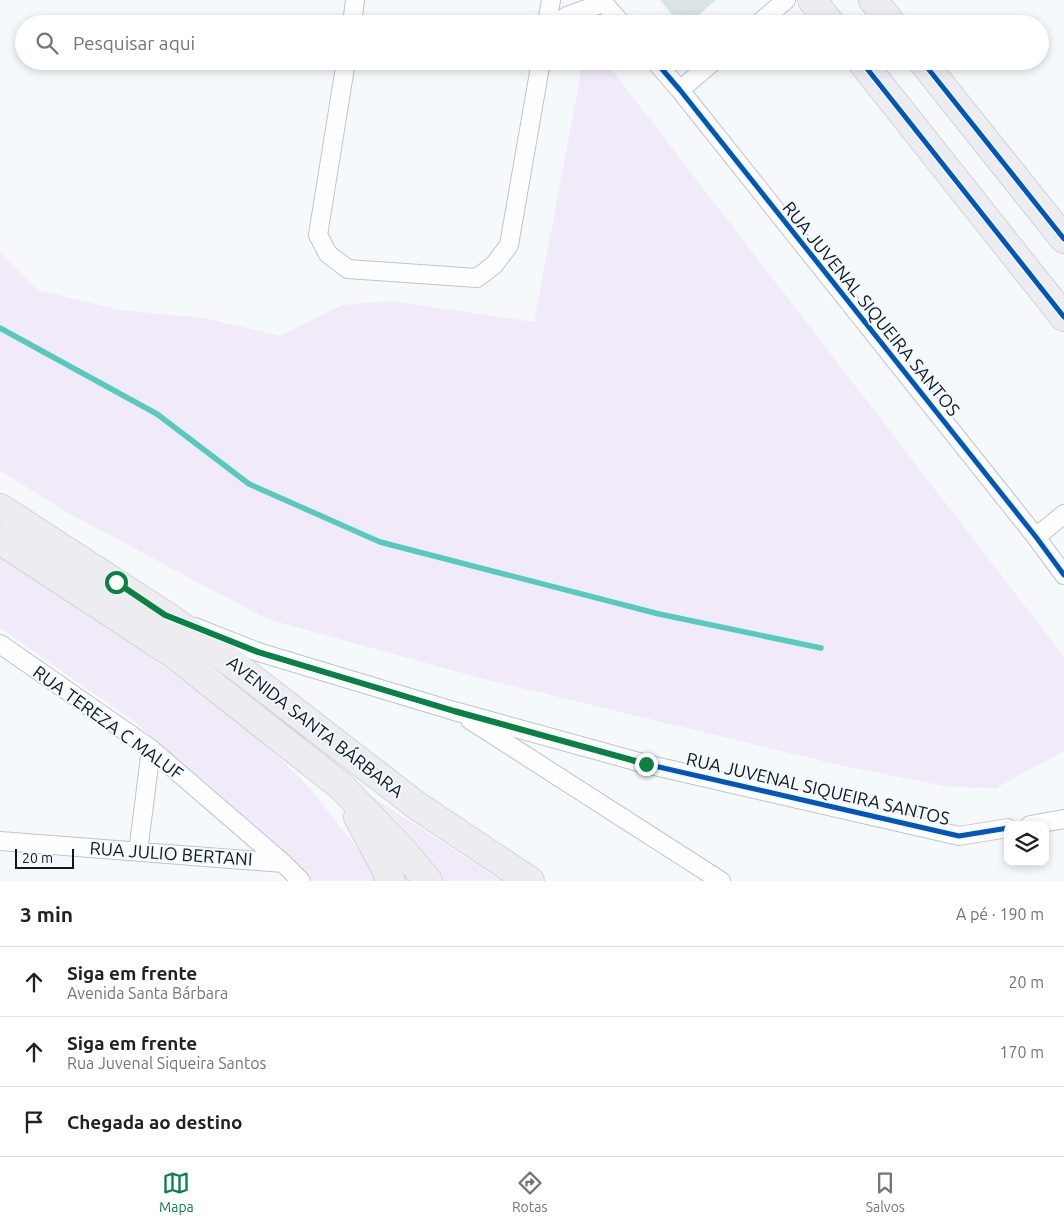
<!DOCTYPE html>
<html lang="pt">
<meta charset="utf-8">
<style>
body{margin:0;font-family:Ubuntu,sans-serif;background:#f2f2f2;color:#202124}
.controls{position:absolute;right:15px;bottom:15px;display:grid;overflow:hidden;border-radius:10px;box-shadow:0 2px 8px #0003}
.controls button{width:45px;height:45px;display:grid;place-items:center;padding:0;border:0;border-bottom:1px solid #e0e0e0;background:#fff;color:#202124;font:25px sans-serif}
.scale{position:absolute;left:15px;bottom:12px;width:59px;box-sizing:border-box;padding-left:5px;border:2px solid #0f1821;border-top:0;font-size:14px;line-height:18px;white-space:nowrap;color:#0f1821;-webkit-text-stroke:4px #f3f9fe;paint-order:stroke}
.stop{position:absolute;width:15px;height:15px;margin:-11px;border:4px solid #0b8043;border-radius:50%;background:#fff}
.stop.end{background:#0b8043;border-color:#fff;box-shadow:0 1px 5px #0008}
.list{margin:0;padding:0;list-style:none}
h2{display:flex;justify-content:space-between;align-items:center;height:65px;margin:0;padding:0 20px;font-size:21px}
h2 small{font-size:16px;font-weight:400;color:#757577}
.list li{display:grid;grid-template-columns:32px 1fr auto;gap:15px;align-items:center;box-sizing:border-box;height:70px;padding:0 20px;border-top:1px solid #e0e0e0}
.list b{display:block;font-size:19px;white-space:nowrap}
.list p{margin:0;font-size:16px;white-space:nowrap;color:#757577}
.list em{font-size:16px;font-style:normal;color:#757577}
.icon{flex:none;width:28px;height:28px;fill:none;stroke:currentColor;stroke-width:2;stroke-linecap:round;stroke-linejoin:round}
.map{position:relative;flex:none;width:1064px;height:881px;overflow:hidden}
.search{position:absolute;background:#fff;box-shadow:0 2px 8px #0003;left:15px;right:15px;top:15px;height:55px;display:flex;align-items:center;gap:12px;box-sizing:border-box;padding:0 18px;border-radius:28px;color:#757577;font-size:19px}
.sheet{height:275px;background:#fff}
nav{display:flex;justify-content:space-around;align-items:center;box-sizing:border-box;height:70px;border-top:1px solid #e0e0e0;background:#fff;font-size:14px;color:#757577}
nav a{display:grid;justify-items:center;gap:2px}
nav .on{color:#0b8043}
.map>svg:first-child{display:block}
.green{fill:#f0eaf9}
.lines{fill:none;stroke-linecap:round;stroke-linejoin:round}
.stream{stroke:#58c9bd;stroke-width:5.5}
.building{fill:#dae3e6}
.street-casing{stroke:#bec4ca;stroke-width:20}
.primary-casing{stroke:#d1d3d5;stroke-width:30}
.street{stroke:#fefefe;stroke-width:18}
.primary{stroke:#ececf1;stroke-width:28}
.cycleway-casing{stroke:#f3f9fe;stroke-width:8}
.cycleway{stroke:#0057b8;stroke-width:5}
.route{stroke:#0b8043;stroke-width:6}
.labels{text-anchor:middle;stroke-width:4;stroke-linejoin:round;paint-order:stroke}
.street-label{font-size:18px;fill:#0f1821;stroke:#f3f9fe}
</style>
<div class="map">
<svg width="1064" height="881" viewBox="0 0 1064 881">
<rect width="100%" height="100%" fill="#f6f9fb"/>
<path class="green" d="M583,61H605L1064,657V751L996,788L950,787L843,766L480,678L267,619L72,515L0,471V253L38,290L119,310L205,318L280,336L343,305L391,301L534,322Z
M0,552L53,586L209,700L263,741L306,784L376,872L379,881H306L291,861L139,725L0,628Z
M368,794L502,881H444Z"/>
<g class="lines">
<path class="stream" d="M0,328L157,414L249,484L380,542L659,614L821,648"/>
</g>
<path class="building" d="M660,0H716L688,24H680Z"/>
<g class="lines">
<defs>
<path id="street" d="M601,0L622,24
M352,24L355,0
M547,24L551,0
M556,24L567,16L603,3
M758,24L786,0
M346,61L318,235L328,254L348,269L477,278L494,265L509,245L541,61
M655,61L680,90L1036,537L1064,575
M680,90L714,61
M1036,537L1064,514
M195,627L258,652L454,711L646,764L959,836L1008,828
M0,644L151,749L283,863L301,881
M470,720L721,881
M1030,825L1064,819
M0,841L283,863
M138,852L151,749"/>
<path id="primary" d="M812,0L831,24
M873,0L892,24
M861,61L1064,317
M922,61L1064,239
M0,508L165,615L232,663L416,805L530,881
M0,540L175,655L342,787L403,851L428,881
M358,817L384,865L391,881"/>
</defs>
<use href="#street" class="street-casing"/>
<use href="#primary" class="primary-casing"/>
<use href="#street" class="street"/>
<use href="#primary" class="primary"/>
<defs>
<path id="cycleway" d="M655,61L680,90L1036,537L1064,575
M861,61L1064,317
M922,61L1064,239
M165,615L258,652L454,711L646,764L959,836L1008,828"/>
</defs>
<use href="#cycleway" class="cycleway-casing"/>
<use href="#cycleway" class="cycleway"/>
</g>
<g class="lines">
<path class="route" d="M116,582L165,615L258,652L454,711L646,764"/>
</g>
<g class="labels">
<g class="street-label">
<text transform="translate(871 309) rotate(51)" y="6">RUA JUVENAL SIQUEIRA SANTOS</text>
<text transform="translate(108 723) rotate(36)" y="6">RUA TEREZA C MALUF</text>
<text transform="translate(315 727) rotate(38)" y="6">AVENIDA SANTA BÁRBARA</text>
<text transform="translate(818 789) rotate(13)" y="6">RUA JUVENAL SIQUEIRA SANTOS</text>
<text transform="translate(171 854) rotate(4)" y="6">RUA JULIO BERTANI</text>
</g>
</g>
</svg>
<div class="controls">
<button><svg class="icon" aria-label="layers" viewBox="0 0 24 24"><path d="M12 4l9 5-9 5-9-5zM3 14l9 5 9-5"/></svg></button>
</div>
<div class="scale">20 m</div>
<div class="stop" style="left:116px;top:582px"></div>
<div class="stop end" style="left:646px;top:764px"></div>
<div class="search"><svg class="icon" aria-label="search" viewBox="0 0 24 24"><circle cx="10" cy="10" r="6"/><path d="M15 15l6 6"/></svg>Pesquisar aqui</div>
</div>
<section class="sheet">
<h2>3 min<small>A pé · 190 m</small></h2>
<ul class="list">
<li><svg class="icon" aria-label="ahead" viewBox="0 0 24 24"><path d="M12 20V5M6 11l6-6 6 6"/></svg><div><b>Siga em frente</b><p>Avenida Santa Bárbara</p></div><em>20 m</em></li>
<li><svg class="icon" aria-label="ahead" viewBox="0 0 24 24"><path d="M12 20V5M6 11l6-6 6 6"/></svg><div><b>Siga em frente</b><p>Rua Juvenal Siqueira Santos</p></div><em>170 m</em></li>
<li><svg class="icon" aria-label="arrive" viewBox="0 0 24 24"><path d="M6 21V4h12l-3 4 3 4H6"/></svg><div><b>Chegada ao destino</b></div></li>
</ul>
</section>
<nav>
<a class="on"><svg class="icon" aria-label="map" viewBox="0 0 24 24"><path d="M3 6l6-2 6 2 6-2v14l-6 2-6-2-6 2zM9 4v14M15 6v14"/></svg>Mapa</a>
<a><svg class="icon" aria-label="directions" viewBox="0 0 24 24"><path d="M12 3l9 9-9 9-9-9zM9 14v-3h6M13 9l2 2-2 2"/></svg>Rotas</a>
<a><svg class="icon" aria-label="saved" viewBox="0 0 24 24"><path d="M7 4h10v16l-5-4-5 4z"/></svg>Salvos</a>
</nav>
